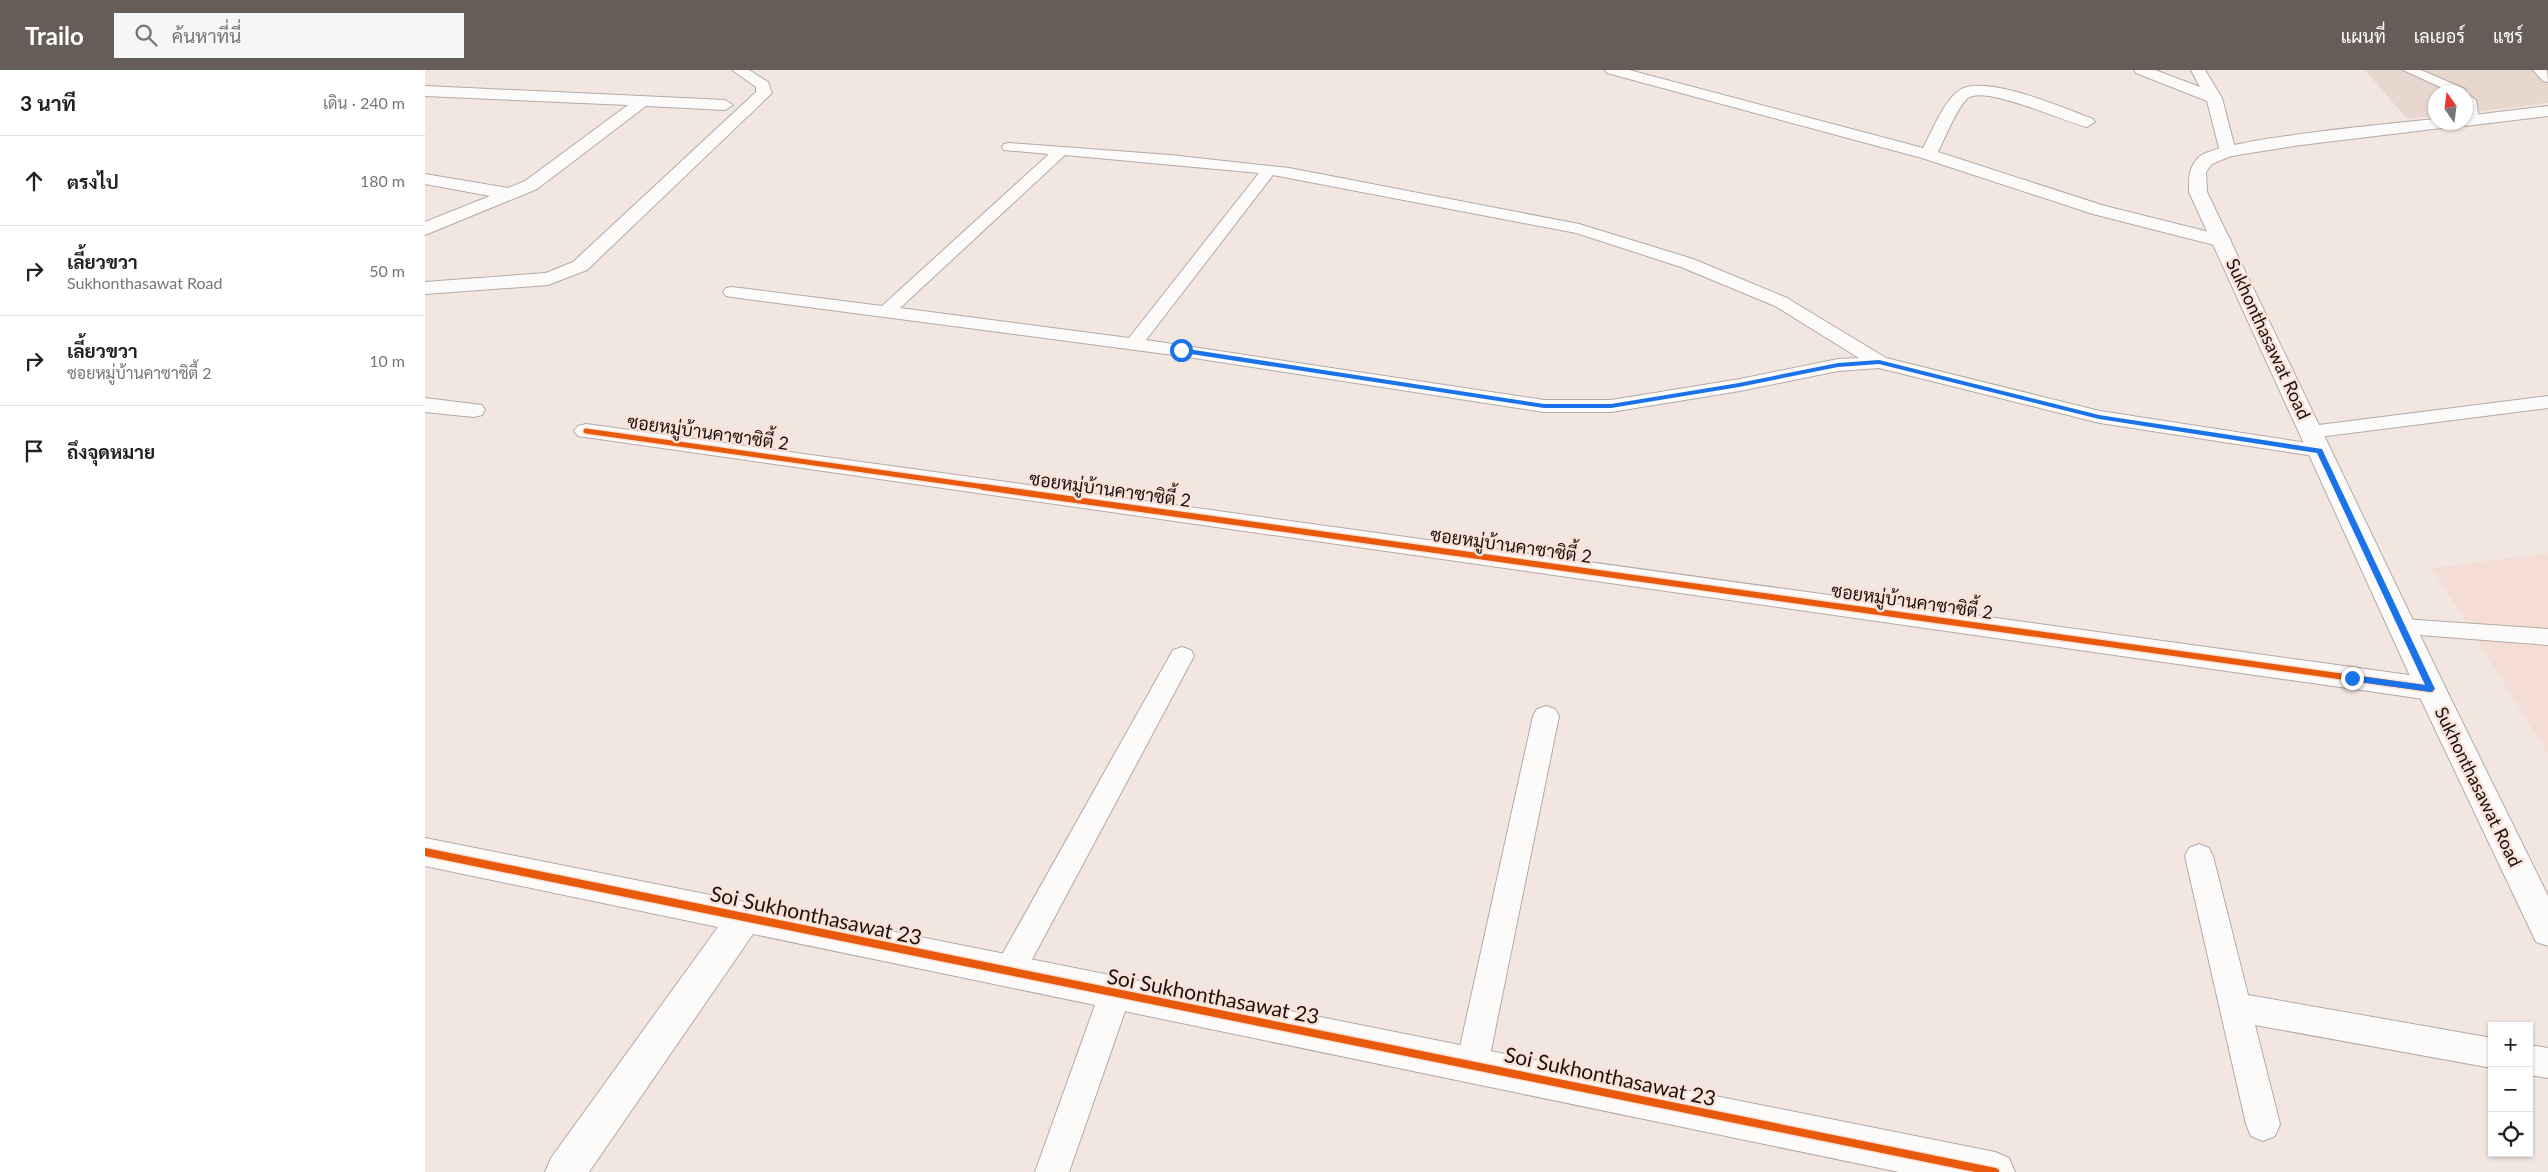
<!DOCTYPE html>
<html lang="th">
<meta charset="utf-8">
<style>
body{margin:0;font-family:Lato,Sarabun,sans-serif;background:#f6f6f6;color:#222}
.controls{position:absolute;right:15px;bottom:15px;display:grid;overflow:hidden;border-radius:0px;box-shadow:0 1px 4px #0004}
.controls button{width:45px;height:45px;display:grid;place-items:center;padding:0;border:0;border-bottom:1px solid #e0e0e0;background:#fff;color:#222;font:25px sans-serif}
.compass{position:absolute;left:2003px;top:15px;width:45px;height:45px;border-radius:50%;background:#fff;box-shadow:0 1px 4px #0004;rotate:346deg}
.stop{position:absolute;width:15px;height:15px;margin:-11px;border:4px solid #1a73e8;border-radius:50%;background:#fff}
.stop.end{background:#1a73e8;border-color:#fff;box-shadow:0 1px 5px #0008}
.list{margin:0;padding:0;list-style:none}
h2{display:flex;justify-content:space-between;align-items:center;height:65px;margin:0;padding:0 20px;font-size:21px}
h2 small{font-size:16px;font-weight:400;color:#767676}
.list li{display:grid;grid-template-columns:32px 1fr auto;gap:15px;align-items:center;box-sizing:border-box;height:90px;padding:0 20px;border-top:1px solid #e0e0e0}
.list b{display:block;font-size:19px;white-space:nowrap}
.list p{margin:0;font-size:16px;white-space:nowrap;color:#767676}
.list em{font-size:16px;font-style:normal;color:#767676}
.icon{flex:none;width:28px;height:28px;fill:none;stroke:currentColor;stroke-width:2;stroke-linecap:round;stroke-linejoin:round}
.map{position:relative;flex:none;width:2123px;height:1102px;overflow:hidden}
header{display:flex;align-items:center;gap:30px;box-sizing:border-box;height:70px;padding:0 25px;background:#665c58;color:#fff}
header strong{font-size:24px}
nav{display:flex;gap:28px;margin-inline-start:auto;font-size:18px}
.search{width:350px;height:45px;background:#f6f6f6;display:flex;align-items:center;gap:12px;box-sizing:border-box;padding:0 18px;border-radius:0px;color:#767676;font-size:19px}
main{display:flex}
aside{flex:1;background:#fff}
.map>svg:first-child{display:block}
.built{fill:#f4ddd4}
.industrial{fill:#e8d7ce}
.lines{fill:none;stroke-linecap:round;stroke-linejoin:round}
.service-casing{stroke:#b4aaa6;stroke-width:2}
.minor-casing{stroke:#b4aaa6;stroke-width:2}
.secondary-casing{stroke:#b4aaa6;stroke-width:2}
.service{fill:#fdfbfa;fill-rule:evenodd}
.minor{fill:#fdfbfa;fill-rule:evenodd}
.secondary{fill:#fdfbfa;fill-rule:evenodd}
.cycleway-far2-casing{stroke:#fae2d9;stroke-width:8}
.cycleway-far1-casing{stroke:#fae2d9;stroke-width:9}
.cycleway-casing{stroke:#fae2d9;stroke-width:11}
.cycleway-far2{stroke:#e8590c;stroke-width:5}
.cycleway-far1{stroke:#e8590c;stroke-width:6}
.cycleway{stroke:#e8590c;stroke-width:8}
.route{fill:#1a73e8}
.labels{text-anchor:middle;stroke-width:5;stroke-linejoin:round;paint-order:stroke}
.street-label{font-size:18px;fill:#1a120f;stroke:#fae2d9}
.near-street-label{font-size:21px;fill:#1a120f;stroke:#fae2d9}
</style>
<header>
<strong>Trailo</strong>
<div class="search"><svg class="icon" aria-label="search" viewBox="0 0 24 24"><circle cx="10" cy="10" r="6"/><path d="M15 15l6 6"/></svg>ค้นหาที่นี่</div>
<nav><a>แผนที่</a><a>เลเยอร์</a><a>แชร์</a></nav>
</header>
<main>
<aside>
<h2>3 นาที<small>เดิน · 240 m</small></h2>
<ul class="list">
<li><svg class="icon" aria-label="ahead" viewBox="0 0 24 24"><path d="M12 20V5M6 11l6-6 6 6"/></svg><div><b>ตรงไป</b></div><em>180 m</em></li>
<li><svg class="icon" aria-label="right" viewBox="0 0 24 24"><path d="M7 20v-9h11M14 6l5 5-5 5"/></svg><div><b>เลี้ยวขวา</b><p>Sukhonthasawat Road</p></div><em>50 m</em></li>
<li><svg class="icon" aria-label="right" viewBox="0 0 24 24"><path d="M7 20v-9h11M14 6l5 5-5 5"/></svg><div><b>เลี้ยวขวา</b><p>ซอยหมู่บ้านคาซาซิตี้ 2</p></div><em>10 m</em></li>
<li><svg class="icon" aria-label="arrive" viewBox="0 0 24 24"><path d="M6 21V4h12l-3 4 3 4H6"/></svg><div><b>ถึงจุดหมาย</b></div></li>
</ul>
</aside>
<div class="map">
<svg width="2123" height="1102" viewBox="0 0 2123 1102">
<rect width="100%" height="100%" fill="#f2e6e1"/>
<path class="built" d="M2123,483V684L2007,498Z"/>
<path class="industrial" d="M1940,0H2123V33L2041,43L2040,22H2010V46L1982,49Z"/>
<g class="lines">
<defs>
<path id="service" d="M1978,0H1996L2040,19L2041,23L2051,30L2054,50L2047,54L2040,51V22H2026Z
M2108,0H2122L2123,12L2118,11Z
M584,73L745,85L864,98L1154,154L1268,189L1362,228L1461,288L1675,341L1895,375L1902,377L1905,381L1902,385L1895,387L1675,353L1454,298L1413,301L1315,321L1186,342H1119L756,286L307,227L301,226L298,222L301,218L307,217L457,236L624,84L579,80L577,77L579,74ZM640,85L834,103L704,268L475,238ZM848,105L1151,163L1256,197L1350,236L1434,288L1413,289L1315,309L1186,330H1119L721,270Z
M2123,326V338L1886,368L1879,366L1876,362L1879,358L1886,356Z
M1977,549L2123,559V575L1969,563L1965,557L1969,551Z
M757,577L766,580L769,586L595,912L584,916L573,912L569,902L573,892L748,580Z
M1121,636L1130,639L1134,646L1063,995L1059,1006L1047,1010L1035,1006L1031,995L1108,646L1112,639Z
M1774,774L1784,778L1788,786L1823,925L2067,968V998L1830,955L1855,1054L1850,1066L1838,1071L1826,1066L1821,1054L1760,786L1764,778Z
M690,910L701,914L706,924L644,1102H610L674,924L679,914Z
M2104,975L2123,978V1008L2104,1005Z"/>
<path id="minor" d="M307,0H324L343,12L347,23L162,200L123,215L0,224V212L121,203L148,192L331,22V17Z
M1180,0H1204L1498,78C1508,60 1517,35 1532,22C1555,1 1641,39 1668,49L1670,52L1662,57C1641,52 1559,15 1543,28C1532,37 1520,68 1513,82L1680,136L1804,167L1806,171L1804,175L1797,177L1668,144L1497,88L1182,3Z
M1709,0H1730L1775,17L1766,0H1780L1797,28L1811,82L1809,86H1797L1795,82L1782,31L1711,3Z
M0,16L300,30L308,35L300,40L221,36L112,119L0,165V152L65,126L0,114V104L83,118L100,111L203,35L0,26Z
M0,328L57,335L60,340L57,345L49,347L0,342Z
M161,354L2006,608L2016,611L2021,619L2016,627L2006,630L153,366L149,361L153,356Z
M0,768L1570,1082L1584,1088L1590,1102H1474L328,864L164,1102H120L126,1088L293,857L0,796Z"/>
<path id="secondary" d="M2123,36V46L2040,56L2033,52H2040V46Z
M2010,49V52H2033L2025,57L1876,75L1806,86L1787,94L1781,102L1782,122L2021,619L2123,826V876L2111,872L1991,619L1764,122C1764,108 1763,98 1774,87C1794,69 1973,53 2010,49Z"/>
</defs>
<use href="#service" class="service-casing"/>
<use href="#minor" class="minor-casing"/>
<use href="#secondary" class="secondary-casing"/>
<use href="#service" class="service"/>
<use href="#minor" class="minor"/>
<use href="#secondary" class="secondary"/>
<defs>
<path id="cycleway-far2" d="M161,361L567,418"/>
<path id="cycleway-far1" d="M558,417L2006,619"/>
<path id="cycleway" d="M0,782L1570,1102"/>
</defs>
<use href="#cycleway-far2" class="cycleway-far2-casing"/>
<use href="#cycleway-far1" class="cycleway-far1-casing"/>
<use href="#cycleway" class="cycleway-casing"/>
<use href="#cycleway-far2" class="cycleway-far2"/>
<use href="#cycleway-far1" class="cycleway-far1"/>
<use href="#cycleway" class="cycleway"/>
</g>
<path class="route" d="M756,278L1119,334H1186L1314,313L1413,293L1454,290L1674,345L1897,379L2010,619L2006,622L1927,611L1922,608L1927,605L2000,615L1892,383L1674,349L1454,294L1413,297L1314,317L1186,338H1119L753,282Z"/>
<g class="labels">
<g class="street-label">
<text transform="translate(1843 269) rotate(65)" y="6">Sukhonthasawat Road</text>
<text transform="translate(283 363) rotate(8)" y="6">ซอยหมู่บ้านคาซาซิตี้ 2</text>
<text transform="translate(685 420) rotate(8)" y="6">ซอยหมู่บ้านคาซาซิตี้ 2</text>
<text transform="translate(1086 476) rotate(8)" y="6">ซอยหมู่บ้านคาซาซิตี้ 2</text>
<text transform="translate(1487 532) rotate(8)" y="6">ซอยหมู่บ้านคาซาซิตี้ 2</text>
<text transform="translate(2053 717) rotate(64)" y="6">Sukhonthasawat Road</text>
</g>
<g class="near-street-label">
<text transform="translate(391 846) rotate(12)" y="7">Soi Sukhonthasawat 23</text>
<text transform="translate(788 927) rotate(11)" y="7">Soi Sukhonthasawat 23</text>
<text transform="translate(1185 1007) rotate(12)" y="7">Soi Sukhonthasawat 23</text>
</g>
</g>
</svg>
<div class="controls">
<button>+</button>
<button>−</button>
<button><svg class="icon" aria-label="locate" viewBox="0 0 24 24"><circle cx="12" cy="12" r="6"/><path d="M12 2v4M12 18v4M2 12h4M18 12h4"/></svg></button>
</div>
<svg class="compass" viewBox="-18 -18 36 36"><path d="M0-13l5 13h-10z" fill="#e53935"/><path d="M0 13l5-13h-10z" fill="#767676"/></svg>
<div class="stop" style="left:756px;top:280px"></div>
<div class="stop end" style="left:1927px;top:608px"></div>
</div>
</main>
